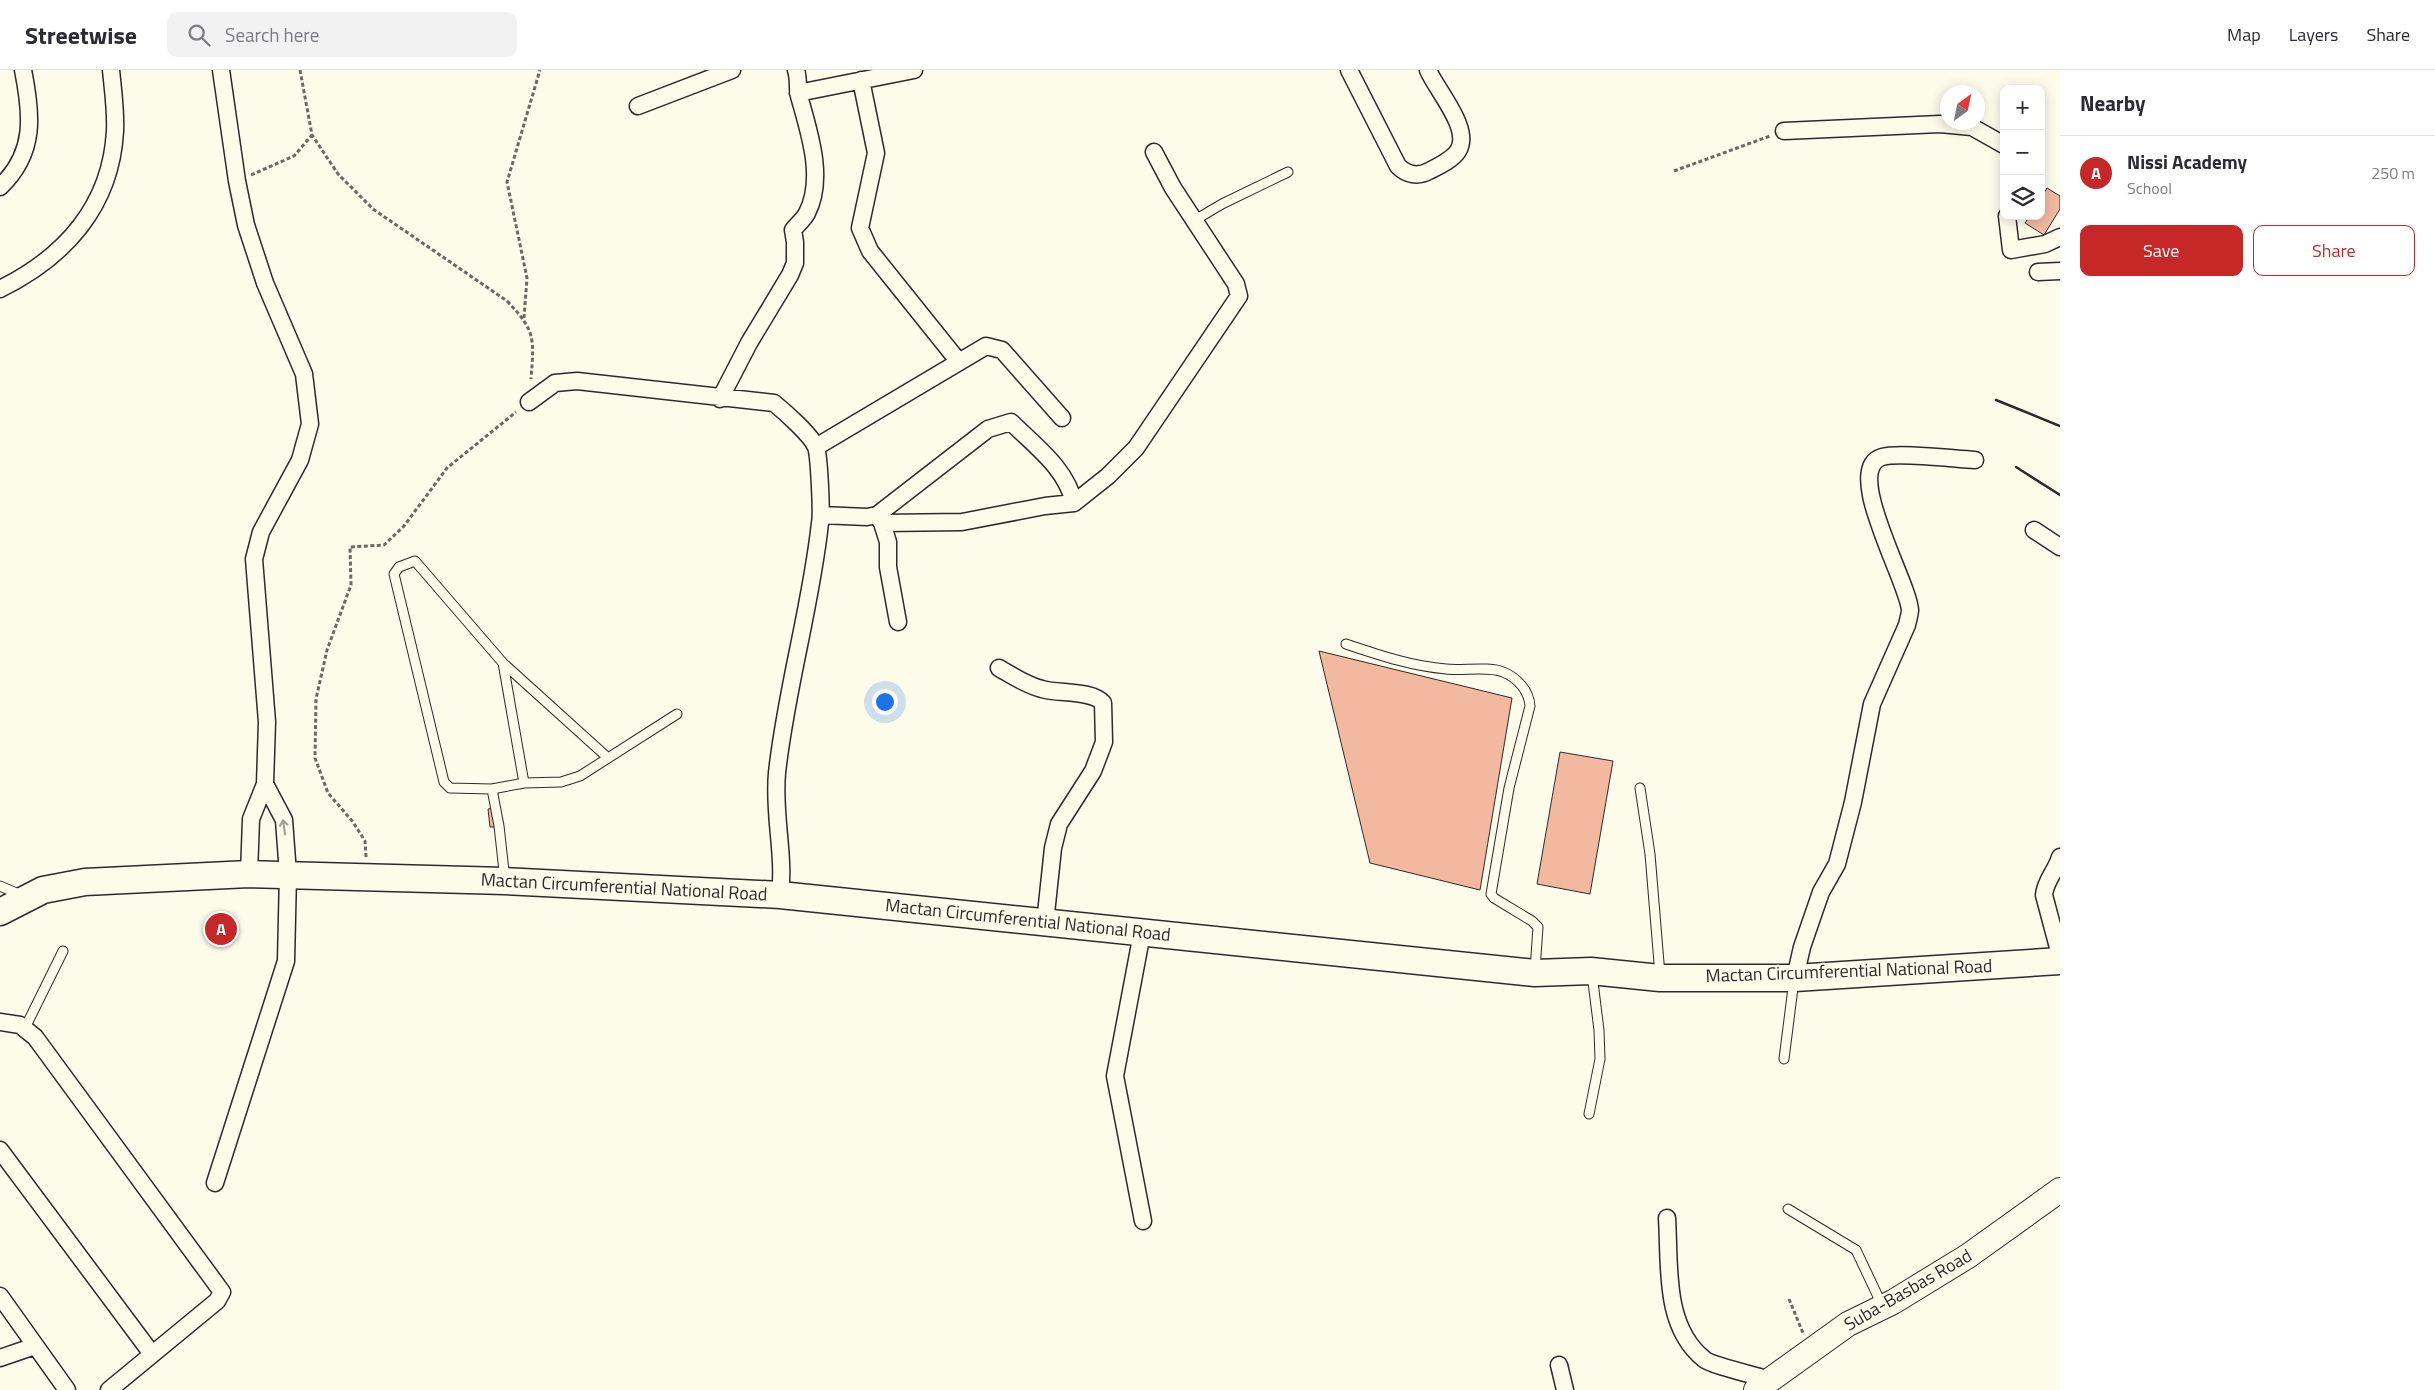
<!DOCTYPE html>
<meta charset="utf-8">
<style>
body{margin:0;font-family:"Titillium Web",sans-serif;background:#f2f2f3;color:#2b2b33}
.controls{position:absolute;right:15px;top:15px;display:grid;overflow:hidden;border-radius:10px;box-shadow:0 2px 12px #0003}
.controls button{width:45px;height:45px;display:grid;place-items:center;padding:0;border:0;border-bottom:1px solid #e1e1e2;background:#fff;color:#2b2b33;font:25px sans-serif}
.compass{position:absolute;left:1940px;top:15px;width:45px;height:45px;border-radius:50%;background:#fff;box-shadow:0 2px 12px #0003;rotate:33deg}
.you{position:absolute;left:884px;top:631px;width:18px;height:18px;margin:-12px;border:4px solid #fff;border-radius:50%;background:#1a73e8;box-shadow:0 0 0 8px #1a73e833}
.badge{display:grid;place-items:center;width:32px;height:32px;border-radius:50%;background:#c62828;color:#fff;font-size:16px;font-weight:700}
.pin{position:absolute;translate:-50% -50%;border:2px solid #fff;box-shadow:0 1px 5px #0006}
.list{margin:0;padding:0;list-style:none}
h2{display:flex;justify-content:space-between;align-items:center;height:65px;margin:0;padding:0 20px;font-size:21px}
h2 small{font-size:16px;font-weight:400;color:#7c7c81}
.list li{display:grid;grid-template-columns:32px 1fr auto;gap:15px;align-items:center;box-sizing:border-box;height:75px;padding:0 20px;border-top:1px solid #e1e1e2}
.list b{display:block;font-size:19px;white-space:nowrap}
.list p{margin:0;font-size:16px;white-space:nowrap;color:#7c7c81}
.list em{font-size:16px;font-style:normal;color:#7c7c81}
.actions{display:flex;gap:10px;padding:15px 20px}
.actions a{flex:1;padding:11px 0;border:1px solid #c62828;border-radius:10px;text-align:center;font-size:18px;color:#c62828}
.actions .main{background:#c62828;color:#fff}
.icon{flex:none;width:28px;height:28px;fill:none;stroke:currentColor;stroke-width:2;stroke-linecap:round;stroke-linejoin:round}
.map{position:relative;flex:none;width:2060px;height:1320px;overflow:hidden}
header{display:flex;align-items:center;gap:30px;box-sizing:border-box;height:70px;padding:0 25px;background:#fff;border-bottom:1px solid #e1e1e2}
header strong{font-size:24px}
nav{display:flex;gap:28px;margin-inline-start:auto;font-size:18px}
.search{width:350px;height:45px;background:#f2f2f3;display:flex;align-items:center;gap:12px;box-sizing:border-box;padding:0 18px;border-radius:10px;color:#7c7c81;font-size:19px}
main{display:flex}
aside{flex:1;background:#fff}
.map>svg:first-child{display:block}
.building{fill:#f2b8a0;stroke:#2b2b2b}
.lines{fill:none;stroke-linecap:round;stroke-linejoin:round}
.lane-casing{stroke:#2b2b2b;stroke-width:11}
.street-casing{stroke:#2b2b2b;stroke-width:19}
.secondary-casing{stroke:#2b2b2b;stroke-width:26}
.primary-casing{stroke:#2b2b2b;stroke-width:29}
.path{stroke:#6a6964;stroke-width:3;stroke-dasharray:4 2.5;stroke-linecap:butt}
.lane{stroke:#fdfbea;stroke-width:9}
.street{stroke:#fdfbea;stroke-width:16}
.secondary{stroke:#fdfbea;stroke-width:24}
.primary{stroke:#fdfbea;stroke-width:26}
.wall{stroke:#2b2b2b;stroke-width:2.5}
.oneway{stroke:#9e9d94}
.labels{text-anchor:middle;stroke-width:4;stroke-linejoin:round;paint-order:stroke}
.street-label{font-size:18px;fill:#2b2b2b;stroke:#fdfbea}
</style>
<header>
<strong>Streetwise</strong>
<div class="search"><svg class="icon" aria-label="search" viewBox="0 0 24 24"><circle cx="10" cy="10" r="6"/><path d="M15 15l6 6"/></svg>Search here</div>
<nav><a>Map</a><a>Layers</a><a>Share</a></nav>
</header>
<main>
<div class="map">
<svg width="2060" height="1320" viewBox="0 0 2060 1320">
<rect width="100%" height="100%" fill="#fdfbea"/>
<path class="building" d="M2047,118L2060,126V139L2044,165L2025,153L2030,146H2041V128Z
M1319,581L1512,628L1480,820L1370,793Z
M1560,682L1613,691L1590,824L1537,814Z
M495,738L498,757H490L488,739Z"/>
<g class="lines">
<defs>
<path id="lane" d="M1195,150L1222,134L1288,102
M1346,574C1379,585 1411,596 1446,599C1461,601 1490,596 1503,602C1518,608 1529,621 1530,636L1509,718L1491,824L1494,828L1532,851L1538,857L1535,900
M503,593L524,713
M607,687L503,593L415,491L399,497L394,504L444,712L450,718L492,719L524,713L561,712L580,706L677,644
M1640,718L1650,784L1660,905
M492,719L499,756L505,810
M0,816L21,825
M25,958L63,881
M1784,989L1794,910
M1589,1044L1600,989L1599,960L1592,904
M1788,1139L1856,1180L1882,1235"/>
<path id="street" d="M221,0L237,111L246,155L265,213L304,304L310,354L300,390L261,462L254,489L267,652L265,714L251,749L249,804
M1349,0L1398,96C1407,105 1418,107 1429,101C1439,96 1452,90 1458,81C1472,59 1437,21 1428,0
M861,10L876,83L860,158L870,181L959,292
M798,23L914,0
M638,36L732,0
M1784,61L1940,54L1972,57L2004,75
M0,117C36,83 32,45 23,0
M2007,146L2011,180L2045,174L2060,167
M2038,202L2060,201
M0,219C65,187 111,136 115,61C116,41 113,20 111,0
M720,329L749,273L790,205L795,193V172L793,160C797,155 804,149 807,143C825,108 809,62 799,26C797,18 799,9 796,0
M529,332L555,313L577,311L774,333C785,342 811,365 816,377C819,385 822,443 820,453C811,537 786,619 777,703C773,744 785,784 780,825
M816,377L986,276L1002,280L1062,348
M821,445L867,447L877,445L988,359L1011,352C1036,377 1066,398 1074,433
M877,445L882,453L962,452L1045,436L1074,433L1108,406L1136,378L1239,226L1236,214L1173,118L1154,82
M882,453L888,472V497L898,552
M2034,460L2060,477
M999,598C1013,606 1026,615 1042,619C1058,624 1092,620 1103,633L1104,672L1093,701L1059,754L1053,778L1045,853
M2060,787C2056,801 2045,811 2044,825L2060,885
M1142,863L1115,1006L1143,1151
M1795,908L1802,877L1821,822L1837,794L1853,732L1872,634L1907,555C1908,550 1910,544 1910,540C1908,511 1842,399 1882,387C1899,382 1954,389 1975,390
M0,952L20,955L35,967L222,1222L217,1231L109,1320
M0,1080L152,1284
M215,1113L286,891L288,804L284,750L265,714
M1667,1148C1670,1195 1663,1256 1704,1289C1710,1295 1758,1306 1770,1310
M0,1226L67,1320
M0,1288L35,1276
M1559,1295L1565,1320"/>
<path id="secondary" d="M1756,1320L1848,1254L1893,1232L1968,1186L2060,1120"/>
<path id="primary" d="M0,842L43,820L85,812L249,804L505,811L780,825L1535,903L1591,901L1660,908H1795L2060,891"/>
</defs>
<use href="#lane" class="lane-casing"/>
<use href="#street" class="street-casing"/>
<use href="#secondary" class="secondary-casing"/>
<use href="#primary" class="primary-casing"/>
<path class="path" d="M300,0L312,65L338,104L373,139L507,231C536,261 534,269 531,309
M1674,101L1770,66
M251,105L294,86L312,65
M524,248L527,208L507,112L540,0
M366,787L365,771L353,752L328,723L315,688L316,629L327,580L351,515L350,477L384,475L404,456L447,398L516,342
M1789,1229L1803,1263"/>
<use href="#lane" class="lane"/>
<use href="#street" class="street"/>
<use href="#secondary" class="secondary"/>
<use href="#primary" class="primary"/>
<path class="wall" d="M1996,330L2060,356
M2016,397L2060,425"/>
</g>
<defs><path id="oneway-shaft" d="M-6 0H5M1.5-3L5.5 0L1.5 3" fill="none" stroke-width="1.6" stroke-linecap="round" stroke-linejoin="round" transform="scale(1.25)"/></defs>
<use class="oneway" href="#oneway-shaft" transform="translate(284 757) rotate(-98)"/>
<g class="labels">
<g class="street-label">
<text transform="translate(624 817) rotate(3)" y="6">Mactan Circumferential National Road</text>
<text transform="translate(1028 850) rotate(6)" y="6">Mactan Circumferential National Road</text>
<text transform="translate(1849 901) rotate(-2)" y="6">Mactan Circumferential National Road</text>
<text transform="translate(1908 1220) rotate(-30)" y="6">Suba-Basbas Road</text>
</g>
</g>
</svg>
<div class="controls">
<button>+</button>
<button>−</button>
<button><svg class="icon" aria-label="layers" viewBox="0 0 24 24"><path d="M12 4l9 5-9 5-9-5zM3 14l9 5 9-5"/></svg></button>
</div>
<svg class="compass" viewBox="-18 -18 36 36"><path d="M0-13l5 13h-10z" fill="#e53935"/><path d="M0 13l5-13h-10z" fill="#7c7c81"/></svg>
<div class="you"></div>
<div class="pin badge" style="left:221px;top:859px">A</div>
</div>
<aside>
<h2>Nearby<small></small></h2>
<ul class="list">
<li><span class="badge">A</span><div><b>Nissi Academy</b><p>School</p></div><em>250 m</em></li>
</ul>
<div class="actions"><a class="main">Save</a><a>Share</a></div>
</aside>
</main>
